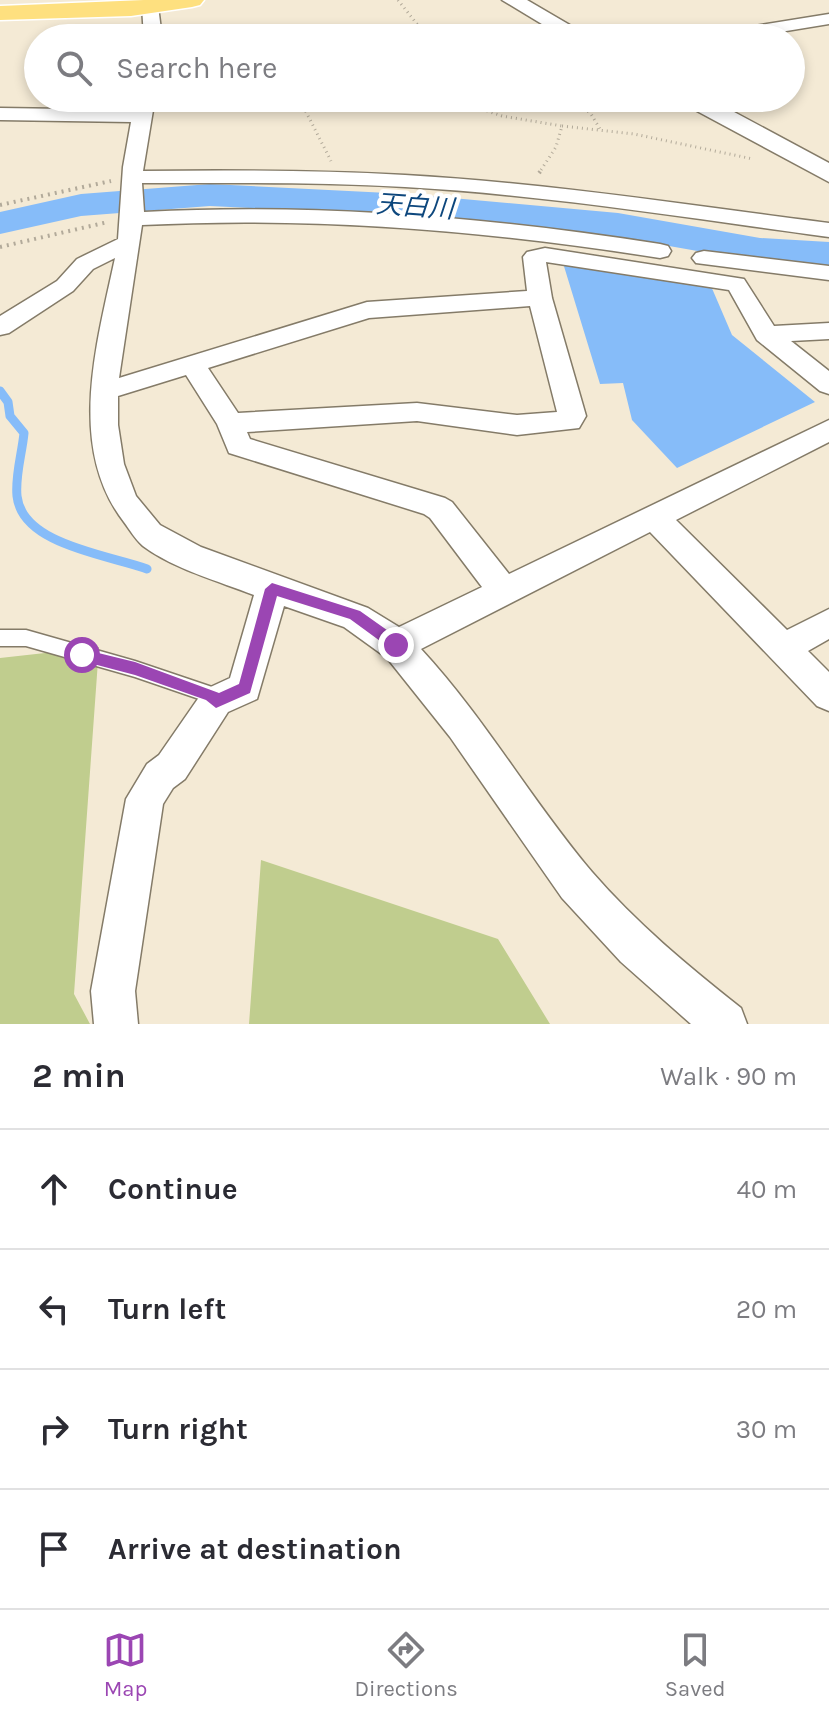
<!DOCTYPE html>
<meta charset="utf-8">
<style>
body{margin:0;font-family:Karla,"Noto Sans JP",sans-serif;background:#f2f2f3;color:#2b2b33}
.stop{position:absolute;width:24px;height:24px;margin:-18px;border:6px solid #9b46b3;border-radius:50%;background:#fff}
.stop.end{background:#9b46b3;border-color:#fff;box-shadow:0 2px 8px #0008}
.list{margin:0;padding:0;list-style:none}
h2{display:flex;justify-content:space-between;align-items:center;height:104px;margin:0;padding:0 32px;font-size:34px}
h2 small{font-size:26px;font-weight:400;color:#7c7c81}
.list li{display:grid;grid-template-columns:52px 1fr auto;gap:24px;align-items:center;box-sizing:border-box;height:120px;padding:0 32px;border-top:2px solid #e1e1e2}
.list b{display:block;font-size:30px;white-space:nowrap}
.list em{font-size:26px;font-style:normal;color:#7c7c81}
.icon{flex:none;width:44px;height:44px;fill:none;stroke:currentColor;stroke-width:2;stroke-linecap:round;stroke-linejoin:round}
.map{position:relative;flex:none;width:829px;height:1024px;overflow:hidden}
.search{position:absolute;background:#fff;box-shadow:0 4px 12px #0003;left:24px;right:24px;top:24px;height:88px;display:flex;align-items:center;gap:20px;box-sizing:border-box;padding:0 28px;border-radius:44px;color:#7c7c81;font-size:30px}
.sheet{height:584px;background:#fff}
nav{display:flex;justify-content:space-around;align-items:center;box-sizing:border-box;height:112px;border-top:2px solid #e1e1e2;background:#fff;font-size:22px;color:#7c7c81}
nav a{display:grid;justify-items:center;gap:4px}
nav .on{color:#9b46b3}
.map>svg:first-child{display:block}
.green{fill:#c0cd8e}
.water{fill:#86bcf9}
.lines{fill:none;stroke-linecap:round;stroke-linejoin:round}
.stream{stroke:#86bcf9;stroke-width:9}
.river{fill:#86bcf9;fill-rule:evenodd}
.service-casing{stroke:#847b68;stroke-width:3}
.minor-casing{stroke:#847b68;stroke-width:3}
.tertiary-casing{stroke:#847b68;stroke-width:3}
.primary-casing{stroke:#fff;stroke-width:3}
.path-far1{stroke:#b2aa9a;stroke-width:3;stroke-dasharray:1 4;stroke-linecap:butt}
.path{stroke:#b2aa9a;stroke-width:4;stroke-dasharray:2 5;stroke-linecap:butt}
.service{fill:#fff;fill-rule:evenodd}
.minor{fill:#fff;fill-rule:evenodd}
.tertiary{fill:#fff;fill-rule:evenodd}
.primary{fill:#fee07f;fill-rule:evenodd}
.route{fill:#9b46b3}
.labels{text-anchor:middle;stroke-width:8;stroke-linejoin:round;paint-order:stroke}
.far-water-label{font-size:26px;font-style:italic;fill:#0d477d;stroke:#fff}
</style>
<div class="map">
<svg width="829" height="1024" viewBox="0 0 829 1024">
<rect width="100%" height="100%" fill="#f4ead5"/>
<path class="green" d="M99,647L74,994L90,1024H0V658Z
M261,860L498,939L550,1024H249Z"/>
<path class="water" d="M563,263L711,286L732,335L815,402L677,468L632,420L623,383L600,384Z"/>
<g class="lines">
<path class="stream" d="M0,391L8,402L10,416L24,433C22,454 15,475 17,496C22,545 109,555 147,569"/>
<path class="river" d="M210,184L408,194L618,213L760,238L829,242V266L760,262L618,237L408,216L210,206L81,216L0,234V212L81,194Z"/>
<defs>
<path id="service" d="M0,630H26L135,661L218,689L225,701L223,707L216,709L205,701L135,677L26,646H0Z"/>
<path id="minor" d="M150,1L158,6L162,38H144L142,6Z
M829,14V24L743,38H670L679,33L736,29Z
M137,98H155L143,171C230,170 318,170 405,175C547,183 688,205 829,223V237C688,218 547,195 405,187C317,182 230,183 142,183L144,212C317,203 488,217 660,244L668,246L671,251L668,256L660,258C488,231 317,216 142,225L119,378L367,302L527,291L523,257L527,252L545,248L744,279L774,326L829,323V339L791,341L829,371V394L820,391L757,340L729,290L546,262L552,298L586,416L579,428L517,435L417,421L247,432L250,439L445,498L452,502L509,574L829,420V442L676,520L787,630L829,609V639L808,651L829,672V711L817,706L650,532L421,649C485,718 531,800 592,872C636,923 688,966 741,1008L747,1024H691L621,962L562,898L450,737L387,658L344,627L284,606L257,699L228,712L185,779L173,788L163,804L135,991L138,1024H94L91,991L126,799L147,764L159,755L204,690L230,678L254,595C218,581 174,569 143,546C135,539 130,530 124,522C66,447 97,343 115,258L93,269L73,291L9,333L0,335V316L57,281L77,259L118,239L123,167L131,122L0,120V108L134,110ZM530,306L557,412L517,415L417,403L238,413L208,368L369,318ZM186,375L217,424L229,453L424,514L430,518L482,587L399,627L368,608L201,547L160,525L136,496L124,464L118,425V396Z
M704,251L829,266V280L696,263L692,258L696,253Z"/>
<path id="tertiary" d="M502,0H527L592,38H565Z
M678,98H708L829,163V182L682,103Z"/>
<path id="primary" d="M144,0H204L200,5L192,7L131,16L0,20V6Z"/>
</defs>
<use href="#service" class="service-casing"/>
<use href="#minor" class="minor-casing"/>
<use href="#tertiary" class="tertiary-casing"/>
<use href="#primary" class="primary-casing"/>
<path class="path-far1" d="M398,0L428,38
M299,98L331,161
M449,98L502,116L562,126L556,147L541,170
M573,98L591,114L600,129
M562,126L634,134L753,159"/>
<path class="path" d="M539,173L543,168
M0,205L111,181
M0,247L108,222"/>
<use href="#service" class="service"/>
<use href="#minor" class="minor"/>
<use href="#tertiary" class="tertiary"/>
<use href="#primary" class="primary"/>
</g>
<path class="route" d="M272,583L360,611L401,640V649H391L350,619L277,596L250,693L216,708L206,700L135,675L82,661L75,655L82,649L135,662L219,693L239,684L265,589Z"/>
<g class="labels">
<g class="far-water-label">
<text transform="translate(415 206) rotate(4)" y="9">天白川</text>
</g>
</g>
</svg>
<div class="stop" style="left:82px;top:655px"></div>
<div class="stop end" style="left:396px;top:645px"></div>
<div class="search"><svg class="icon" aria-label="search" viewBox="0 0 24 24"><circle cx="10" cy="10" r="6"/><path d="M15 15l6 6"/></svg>Search here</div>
</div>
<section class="sheet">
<h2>2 min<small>Walk · 90 m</small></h2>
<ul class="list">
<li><svg class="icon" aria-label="ahead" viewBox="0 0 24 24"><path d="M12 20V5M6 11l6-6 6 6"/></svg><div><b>Continue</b></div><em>40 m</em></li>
<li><svg class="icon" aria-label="left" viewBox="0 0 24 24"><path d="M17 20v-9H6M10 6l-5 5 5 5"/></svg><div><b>Turn left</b></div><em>20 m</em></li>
<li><svg class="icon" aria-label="right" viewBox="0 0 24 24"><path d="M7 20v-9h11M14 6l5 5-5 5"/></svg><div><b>Turn right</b></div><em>30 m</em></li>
<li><svg class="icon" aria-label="arrive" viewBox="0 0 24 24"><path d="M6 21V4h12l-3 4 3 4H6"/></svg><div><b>Arrive at destination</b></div></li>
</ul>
</section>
<nav>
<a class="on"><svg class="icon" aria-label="map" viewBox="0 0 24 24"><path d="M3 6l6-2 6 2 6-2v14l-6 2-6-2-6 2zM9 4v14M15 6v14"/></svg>Map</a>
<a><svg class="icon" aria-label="directions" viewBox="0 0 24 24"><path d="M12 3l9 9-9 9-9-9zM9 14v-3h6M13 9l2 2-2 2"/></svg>Directions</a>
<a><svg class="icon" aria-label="saved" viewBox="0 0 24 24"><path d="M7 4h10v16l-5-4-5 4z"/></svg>Saved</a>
</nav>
